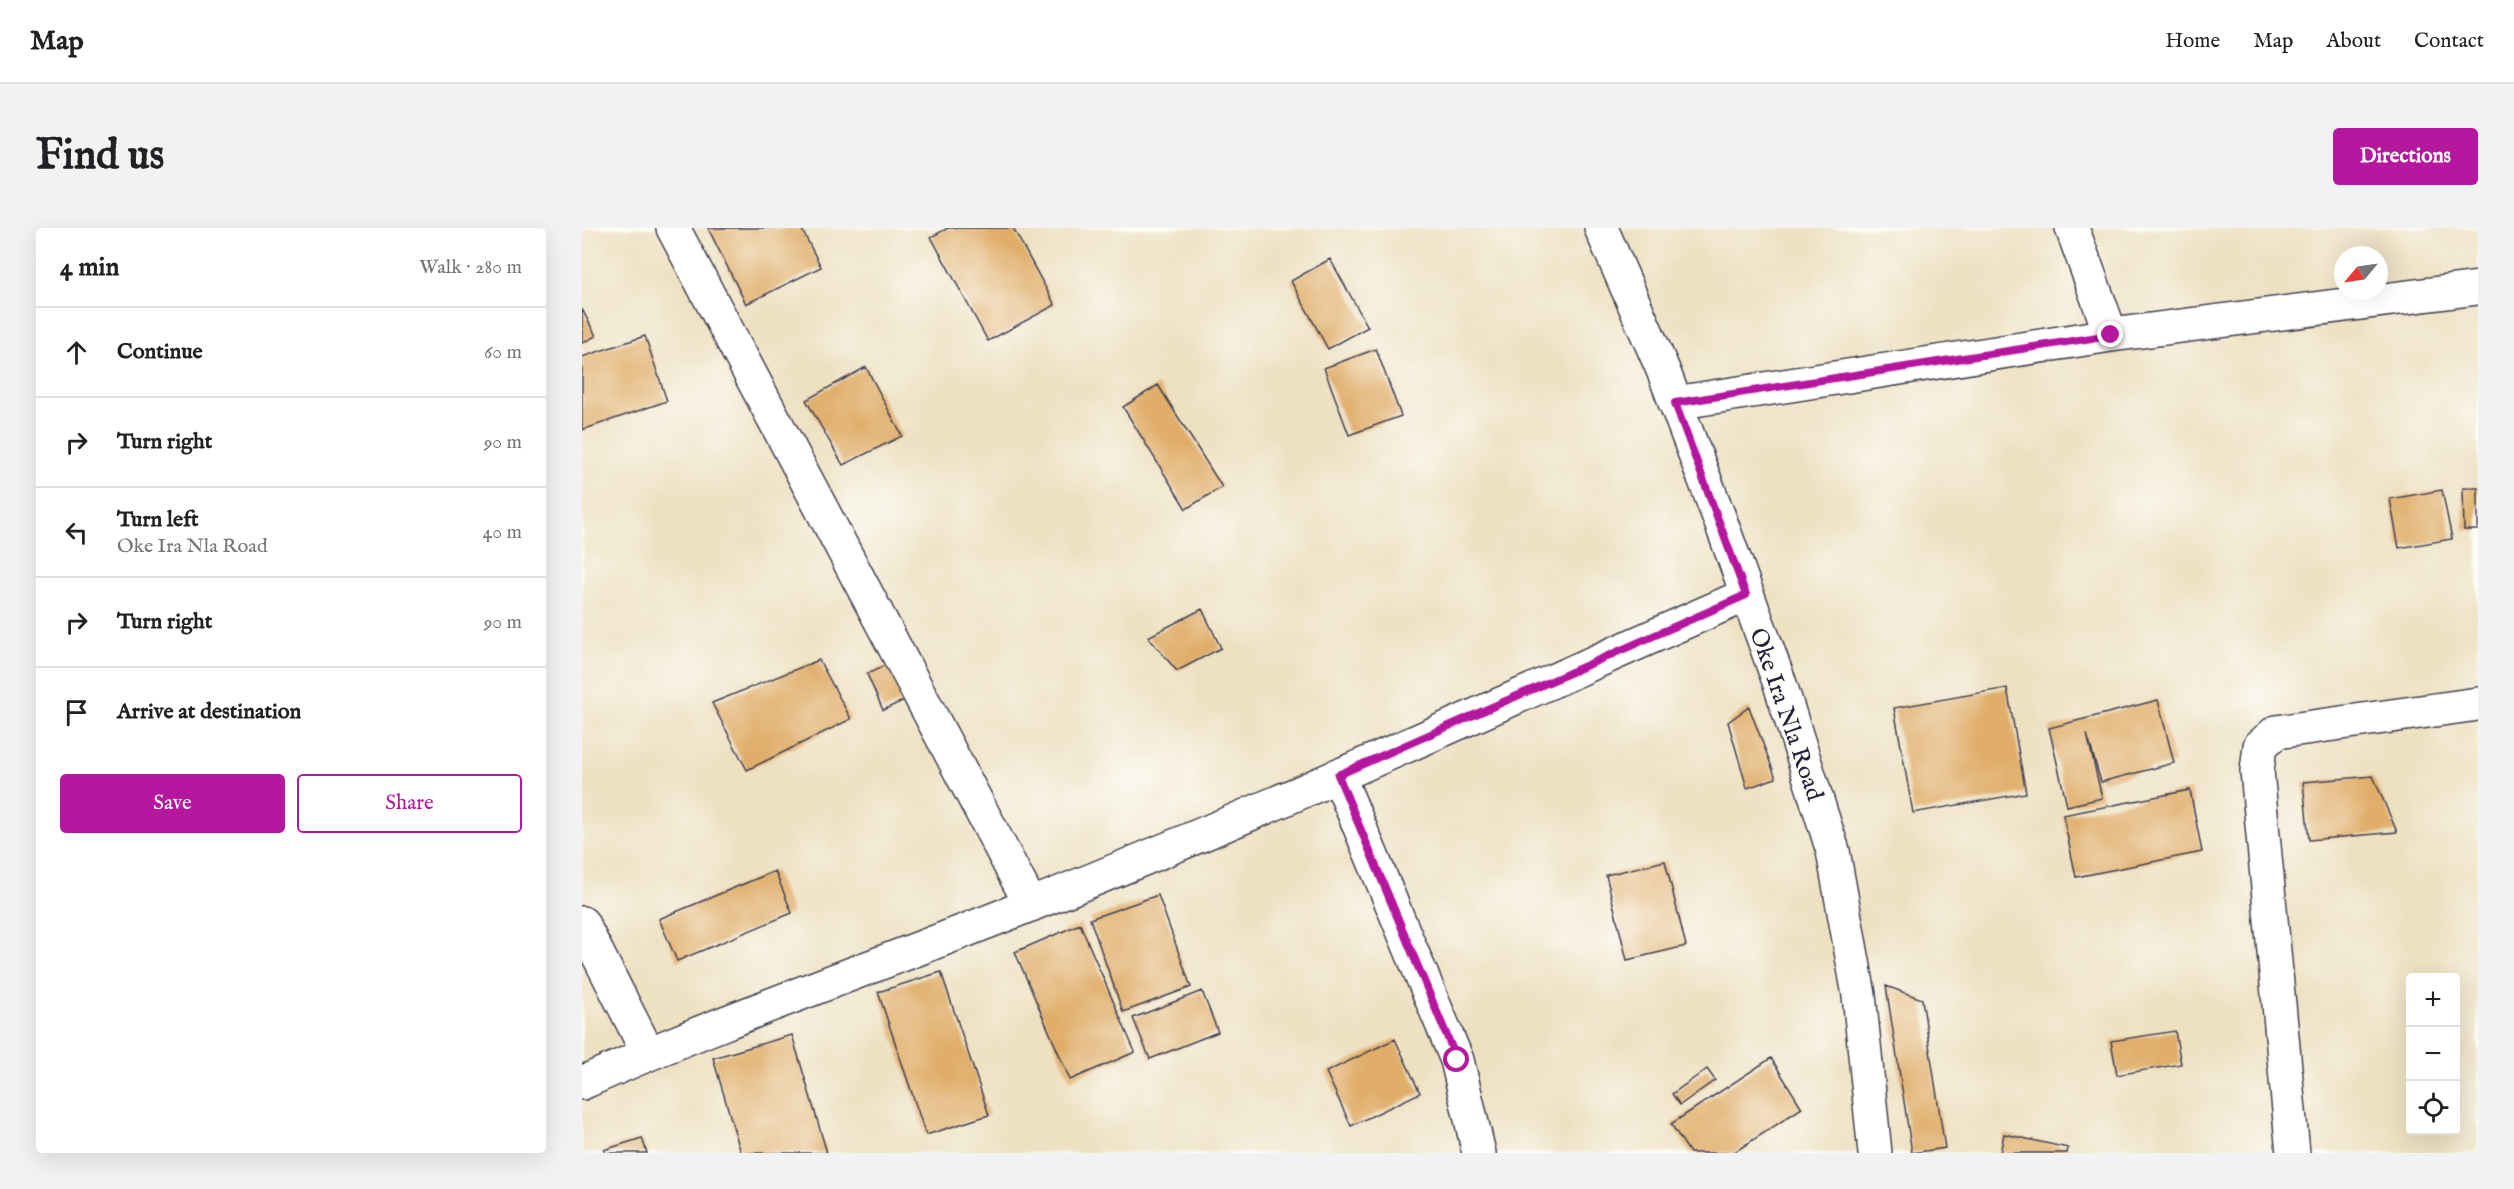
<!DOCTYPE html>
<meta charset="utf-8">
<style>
body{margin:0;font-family:"IM FELL English",serif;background:#f2f2f2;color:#202124}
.controls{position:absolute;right:18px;bottom:18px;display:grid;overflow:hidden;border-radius:6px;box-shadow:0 6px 24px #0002}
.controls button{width:54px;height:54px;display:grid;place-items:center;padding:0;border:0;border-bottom:2px solid #e0e0e0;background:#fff;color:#202124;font:30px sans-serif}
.compass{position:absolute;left:1752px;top:18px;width:54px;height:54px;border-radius:50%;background:#fff;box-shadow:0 6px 24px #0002;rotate:241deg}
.stop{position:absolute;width:18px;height:18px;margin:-14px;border:4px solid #b5179e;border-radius:50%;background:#fff}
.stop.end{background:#b5179e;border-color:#fff;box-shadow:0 2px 6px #0008}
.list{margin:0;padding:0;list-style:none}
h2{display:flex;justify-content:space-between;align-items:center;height:78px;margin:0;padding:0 24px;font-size:26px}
h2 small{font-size:20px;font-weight:400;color:#757577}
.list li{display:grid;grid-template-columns:39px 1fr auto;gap:18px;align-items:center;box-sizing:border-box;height:90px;padding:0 24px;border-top:2px solid #e0e0e0}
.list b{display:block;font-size:22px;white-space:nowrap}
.list p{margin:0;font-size:20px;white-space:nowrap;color:#757577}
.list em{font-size:20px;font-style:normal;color:#757577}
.actions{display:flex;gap:12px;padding:18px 24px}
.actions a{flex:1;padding:14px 0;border:2px solid #b5179e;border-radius:6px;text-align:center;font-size:21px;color:#b5179e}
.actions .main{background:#b5179e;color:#fff}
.icon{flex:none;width:33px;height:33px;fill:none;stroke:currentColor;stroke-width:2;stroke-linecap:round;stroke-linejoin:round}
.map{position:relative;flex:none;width:1896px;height:925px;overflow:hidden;border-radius:6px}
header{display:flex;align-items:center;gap:36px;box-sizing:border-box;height:84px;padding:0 30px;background:#fff;border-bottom:2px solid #e0e0e0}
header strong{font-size:28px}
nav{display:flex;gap:33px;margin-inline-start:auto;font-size:21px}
.intro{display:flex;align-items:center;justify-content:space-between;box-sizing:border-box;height:144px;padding:0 36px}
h1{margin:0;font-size:42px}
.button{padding:15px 27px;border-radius:6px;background:#b5179e;color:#fff;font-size:21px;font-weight:700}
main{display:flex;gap:36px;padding:0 36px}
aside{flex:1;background:#fff;border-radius:6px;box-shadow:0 6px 24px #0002}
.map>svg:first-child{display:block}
.building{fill:#e0ae6a}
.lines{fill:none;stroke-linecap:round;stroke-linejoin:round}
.minor-casing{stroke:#413f4f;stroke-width:36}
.minor{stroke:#fff;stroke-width:33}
.route{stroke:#b5179e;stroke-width:8}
.labels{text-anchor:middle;stroke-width:5;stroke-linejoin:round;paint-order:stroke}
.street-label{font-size:24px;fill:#22223b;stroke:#fdfcf7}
</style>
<header>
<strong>Map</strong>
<nav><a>Home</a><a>Map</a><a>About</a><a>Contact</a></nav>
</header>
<div class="intro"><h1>Find us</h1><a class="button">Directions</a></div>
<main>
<aside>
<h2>4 min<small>Walk · 280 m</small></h2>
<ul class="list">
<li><svg class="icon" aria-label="ahead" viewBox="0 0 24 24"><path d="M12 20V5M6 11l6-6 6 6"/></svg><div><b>Continue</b></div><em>60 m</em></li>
<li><svg class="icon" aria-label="right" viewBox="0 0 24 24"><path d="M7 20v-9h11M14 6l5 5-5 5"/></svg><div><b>Turn right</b></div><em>90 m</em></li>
<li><svg class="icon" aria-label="left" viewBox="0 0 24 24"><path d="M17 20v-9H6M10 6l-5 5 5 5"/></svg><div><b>Turn left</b><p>Oke Ira Nla Road</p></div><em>40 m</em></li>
<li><svg class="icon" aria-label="right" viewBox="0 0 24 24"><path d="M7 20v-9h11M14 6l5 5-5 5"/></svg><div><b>Turn right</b></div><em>90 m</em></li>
<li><svg class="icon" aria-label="arrive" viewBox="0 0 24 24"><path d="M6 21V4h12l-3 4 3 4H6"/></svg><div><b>Arrive at destination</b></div></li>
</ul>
<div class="actions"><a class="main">Save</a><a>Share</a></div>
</aside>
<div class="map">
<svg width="1896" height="925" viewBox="0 0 1896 925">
<rect width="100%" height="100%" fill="#fdfcf7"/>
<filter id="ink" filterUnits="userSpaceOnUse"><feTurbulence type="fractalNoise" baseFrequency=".0167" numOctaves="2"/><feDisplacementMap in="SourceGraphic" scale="12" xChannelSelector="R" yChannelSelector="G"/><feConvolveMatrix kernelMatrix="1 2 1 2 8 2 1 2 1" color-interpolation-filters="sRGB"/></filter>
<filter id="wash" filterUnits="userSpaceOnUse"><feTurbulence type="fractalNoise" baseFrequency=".008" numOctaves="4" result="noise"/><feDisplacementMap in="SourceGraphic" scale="24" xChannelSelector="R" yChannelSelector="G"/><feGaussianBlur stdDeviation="1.35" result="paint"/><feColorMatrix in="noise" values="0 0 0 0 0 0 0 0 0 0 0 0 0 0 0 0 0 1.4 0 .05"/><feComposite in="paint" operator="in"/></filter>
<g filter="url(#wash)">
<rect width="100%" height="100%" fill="#eee1c2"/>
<g id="blocks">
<path class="building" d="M126,0H219L239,39L164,76Z
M366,0H431L473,77L406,113L349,9Z
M748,31L786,99L746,121L709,53Z
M0,81L14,108L0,115Z
M63,108L85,173L0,202V129Z
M794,121L819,188L767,207L742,140Z
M284,139L320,208L261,237L224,172Z
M576,157L640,259L604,281L541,179Z
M1881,260H1896V302H1882Z
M1860,262L1870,311L1817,320L1808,271Z
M620,381L639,420L595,443L566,409Z
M237,432L269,491L165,542L130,475Z
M306,436L323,472L301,482L285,446Z
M1425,460L1444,565L1331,585L1312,480Z
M1576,472L1592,535L1519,554L1505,506L1520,570L1485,578L1467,500Z
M1167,479L1194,550L1165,560L1146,494Z
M1791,548L1815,604L1727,612L1721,554Z
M1608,562L1620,624L1494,649L1481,587Z
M1083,633L1104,718L1045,732L1024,647Z
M193,643L210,685L95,733L77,691Z
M576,667L609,759L541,784L508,691Z
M498,696L553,824L488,852L433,724Z
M359,744L407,887L344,907L296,764Z
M1304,758L1340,771L1363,920L1330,925Z
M620,763L636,804L568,831L551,790Z
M1593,803L1599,836L1535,847L1529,813Z
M210,807L245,925H159L131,830Z
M813,811L838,865L769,898L744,844Z
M1189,830L1220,880L1151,925H1108L1089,896Z
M1125,841L1133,852L1098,877L1090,866Z
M1422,906L1486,920L1485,925H1418Z
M60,910L65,925H23L22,922Z"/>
</g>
</g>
<g filter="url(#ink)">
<use href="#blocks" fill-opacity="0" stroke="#413f4f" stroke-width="1.5"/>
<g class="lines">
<defs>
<path id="minor" d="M91,0L449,677
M1019,0L1081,142L1137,289L1198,456L1251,623L1277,767L1293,925
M1490,0L1529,107
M1093,175L1529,107L1896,60
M756,547L875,832L897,925
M0,695L66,825
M0,855C146,789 299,737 448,677C690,581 926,472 1164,367
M1711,925L1675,543L1678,518L1694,504L1896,476"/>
</defs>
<use href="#minor" class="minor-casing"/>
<use href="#minor" class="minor"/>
</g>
</g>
<g class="lines" filter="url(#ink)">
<path class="route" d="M875,832L756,547L1164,367L1093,175L1529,107"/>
</g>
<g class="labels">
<g class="street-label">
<text transform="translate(1205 486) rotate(71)" y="8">Oke Ira Nla Road</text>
</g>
</g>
</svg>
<div class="controls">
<button>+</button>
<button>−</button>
<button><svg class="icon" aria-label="locate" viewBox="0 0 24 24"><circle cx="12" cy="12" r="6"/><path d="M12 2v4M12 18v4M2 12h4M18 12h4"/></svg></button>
</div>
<svg class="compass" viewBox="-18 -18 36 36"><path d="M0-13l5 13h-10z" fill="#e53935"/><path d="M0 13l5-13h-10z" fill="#757577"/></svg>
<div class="stop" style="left:875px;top:832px"></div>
<div class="stop end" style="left:1529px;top:107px"></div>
</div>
</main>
